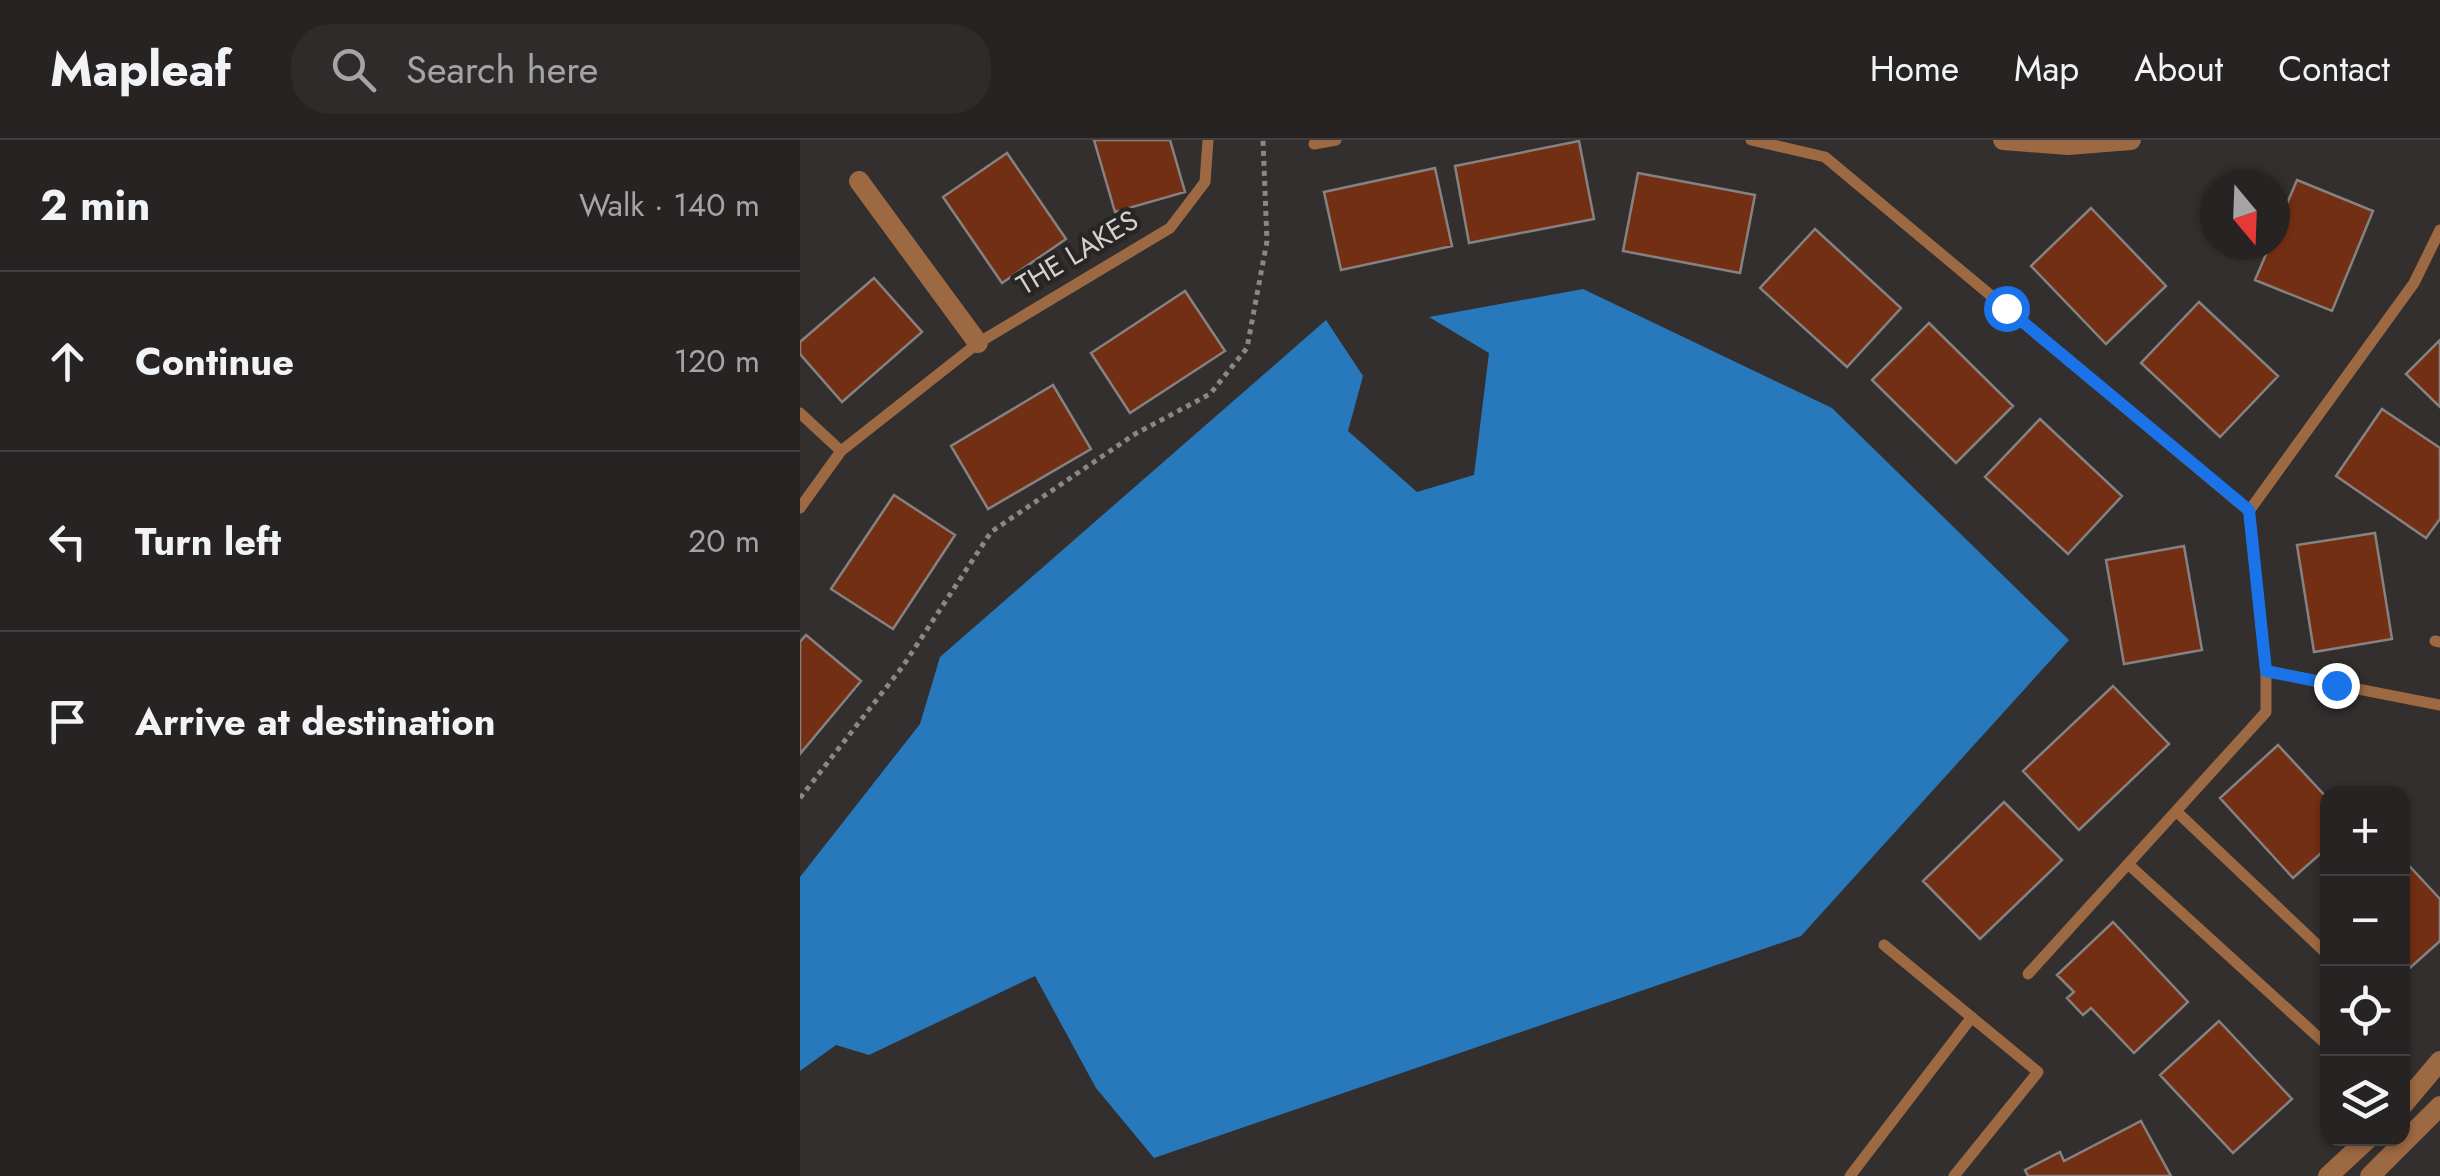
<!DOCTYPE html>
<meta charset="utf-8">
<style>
body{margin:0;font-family:Jost,sans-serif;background:#2e2b2a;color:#f1f3f6}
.controls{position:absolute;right:30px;bottom:30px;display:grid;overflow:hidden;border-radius:20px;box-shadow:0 2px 8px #0004}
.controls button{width:90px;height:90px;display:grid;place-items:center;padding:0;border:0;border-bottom:2px solid #424040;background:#262322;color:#f1f3f6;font:50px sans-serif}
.compass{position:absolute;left:1400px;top:30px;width:90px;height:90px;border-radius:50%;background:#262322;box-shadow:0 2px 8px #0004;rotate:161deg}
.stop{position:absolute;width:30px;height:30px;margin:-22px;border:8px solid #1a73e8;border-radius:50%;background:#fff}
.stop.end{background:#1a73e8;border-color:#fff;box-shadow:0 2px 10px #0008}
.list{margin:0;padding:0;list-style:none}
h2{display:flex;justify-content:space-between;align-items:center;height:130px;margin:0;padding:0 40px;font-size:42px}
h2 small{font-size:32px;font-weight:400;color:#a4a4a5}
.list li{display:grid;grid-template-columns:65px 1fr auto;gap:30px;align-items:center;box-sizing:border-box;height:180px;padding:0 40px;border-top:2px solid #424040}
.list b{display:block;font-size:38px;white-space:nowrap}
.list em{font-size:32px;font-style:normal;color:#a4a4a5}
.icon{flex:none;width:55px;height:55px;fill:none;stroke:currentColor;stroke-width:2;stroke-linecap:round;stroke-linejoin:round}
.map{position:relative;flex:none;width:1640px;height:1036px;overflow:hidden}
header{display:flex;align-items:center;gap:60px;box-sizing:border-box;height:140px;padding:0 50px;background:#262322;border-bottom:2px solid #424040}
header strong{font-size:48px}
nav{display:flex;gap:55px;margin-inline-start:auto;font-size:35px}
.search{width:700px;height:90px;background:#2e2b2a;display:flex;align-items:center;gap:25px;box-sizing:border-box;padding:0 35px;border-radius:40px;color:#a4a4a5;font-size:38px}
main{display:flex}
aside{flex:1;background:#262322}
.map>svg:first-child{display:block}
.water{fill:#2779bc}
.building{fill:#732f13;stroke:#868281;stroke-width:2.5}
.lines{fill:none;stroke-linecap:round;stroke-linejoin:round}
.path{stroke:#8a8887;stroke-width:5;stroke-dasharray:5 5;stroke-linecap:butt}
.service{stroke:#9d6942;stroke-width:11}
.minor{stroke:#9d6942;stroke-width:20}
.route{stroke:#1a73e8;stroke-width:12}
.labels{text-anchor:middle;stroke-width:9;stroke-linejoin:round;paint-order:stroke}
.street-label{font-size:28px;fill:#d4d2d1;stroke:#282625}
</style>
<header>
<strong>Mapleaf</strong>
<div class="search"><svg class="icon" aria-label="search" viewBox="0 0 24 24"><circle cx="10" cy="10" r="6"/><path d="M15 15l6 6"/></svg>Search here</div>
<nav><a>Home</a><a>Map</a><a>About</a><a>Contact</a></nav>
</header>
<main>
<aside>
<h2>2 min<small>Walk · 140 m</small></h2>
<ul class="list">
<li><svg class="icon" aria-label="ahead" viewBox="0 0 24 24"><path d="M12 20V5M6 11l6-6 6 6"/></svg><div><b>Continue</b></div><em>120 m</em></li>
<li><svg class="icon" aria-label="left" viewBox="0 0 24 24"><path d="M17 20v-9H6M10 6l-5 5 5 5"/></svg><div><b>Turn left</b></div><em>20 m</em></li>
<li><svg class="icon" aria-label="arrive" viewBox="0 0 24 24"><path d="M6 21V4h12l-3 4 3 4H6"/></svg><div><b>Arrive at destination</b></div></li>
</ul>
</aside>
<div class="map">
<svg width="1640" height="1036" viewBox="0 0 1640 1036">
<rect width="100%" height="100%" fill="#322f2e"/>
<path class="water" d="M783,149L1032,268L1269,500L1001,796L354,1018L296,948L235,836L69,915L36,905L0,931V737L120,584L140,517L526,180L563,236L548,291L617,352L674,335L689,213L629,177Z"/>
<path class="building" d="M294,0H370L385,52L315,72Z
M779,1L794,79L669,103L655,26Z
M207,13L266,99L202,143L143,57Z
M635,28L652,106L541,130L524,52Z
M838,33L955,55L940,133L823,111Z
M1497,40L1573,71L1532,171L1455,140L1470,105H1475V92Z
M1291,68L1366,146L1306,204L1231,126Z
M1015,89L1101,168L1047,227L960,148Z
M74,138L122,192L42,262L0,214V202Z
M385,151L425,211L330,273L291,213Z
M1399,162L1478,236L1420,297L1341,223Z
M1129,183L1213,266L1156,323L1072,240Z
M1640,200V267L1606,234Z
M253,245L291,309L188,369L151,306Z
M1582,269L1640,308V379L1626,398L1536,336Z
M1240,279L1322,356L1268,414L1185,337Z
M94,355L155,395L93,489L31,449Z
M1575,393L1592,499L1514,512L1497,405Z
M1384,406L1402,510L1324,524L1306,420Z
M6,495L61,541L0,614V502Z
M1313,546L1369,604L1279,690L1223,631Z
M1478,605L1528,659V707L1493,738L1420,658Z
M1204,662L1262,720L1180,799L1123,741Z
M1602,718L1640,759V801L1602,835Z
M1313,782L1388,862L1334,913L1291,868L1283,875L1267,858L1274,852L1257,835Z
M1419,881L1492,959L1433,1013L1360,935Z
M1341,981L1371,1036H1228L1225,1030L1260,1012L1264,1021Z"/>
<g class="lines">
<path class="path" d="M0,658L103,526L191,392L335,294L410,254L447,208L467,101L463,0"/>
<path class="service" d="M951,0L1025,17L1449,371
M514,4L536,0
M0,273L41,311
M0,368L41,311L178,203L370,88L405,42L408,0
M1635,501L1640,502
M1466,531L1449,371L1614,143L1640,90
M1376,671L1528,815
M1328,724L1528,906
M1084,805L1238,932L1154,1036
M1228,834L1466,572V531L1640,565
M1050,1036L1172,877"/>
<path class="minor" d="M1203,0L1268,5L1331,0
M59,41L178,203
M1602,966L1640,921
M1528,1036L1569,998
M1570,1036L1640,966"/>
</g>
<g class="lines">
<path class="route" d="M1206,168L1449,370L1466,531L1536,545"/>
</g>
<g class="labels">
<g class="street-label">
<text transform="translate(277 112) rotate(-31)" y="10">THE LAKES</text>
</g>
</g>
</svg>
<div class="controls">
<button>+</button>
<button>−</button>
<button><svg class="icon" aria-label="locate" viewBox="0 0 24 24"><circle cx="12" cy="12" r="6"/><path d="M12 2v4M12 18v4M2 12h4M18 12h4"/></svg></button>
<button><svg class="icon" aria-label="layers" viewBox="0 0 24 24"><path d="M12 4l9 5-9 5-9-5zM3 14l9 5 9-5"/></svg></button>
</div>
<svg class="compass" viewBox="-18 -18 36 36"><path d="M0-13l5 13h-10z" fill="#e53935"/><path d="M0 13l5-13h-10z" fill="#a4a4a5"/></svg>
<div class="stop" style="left:1206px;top:168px"></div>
<div class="stop end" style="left:1536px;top:545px"></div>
</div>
</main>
